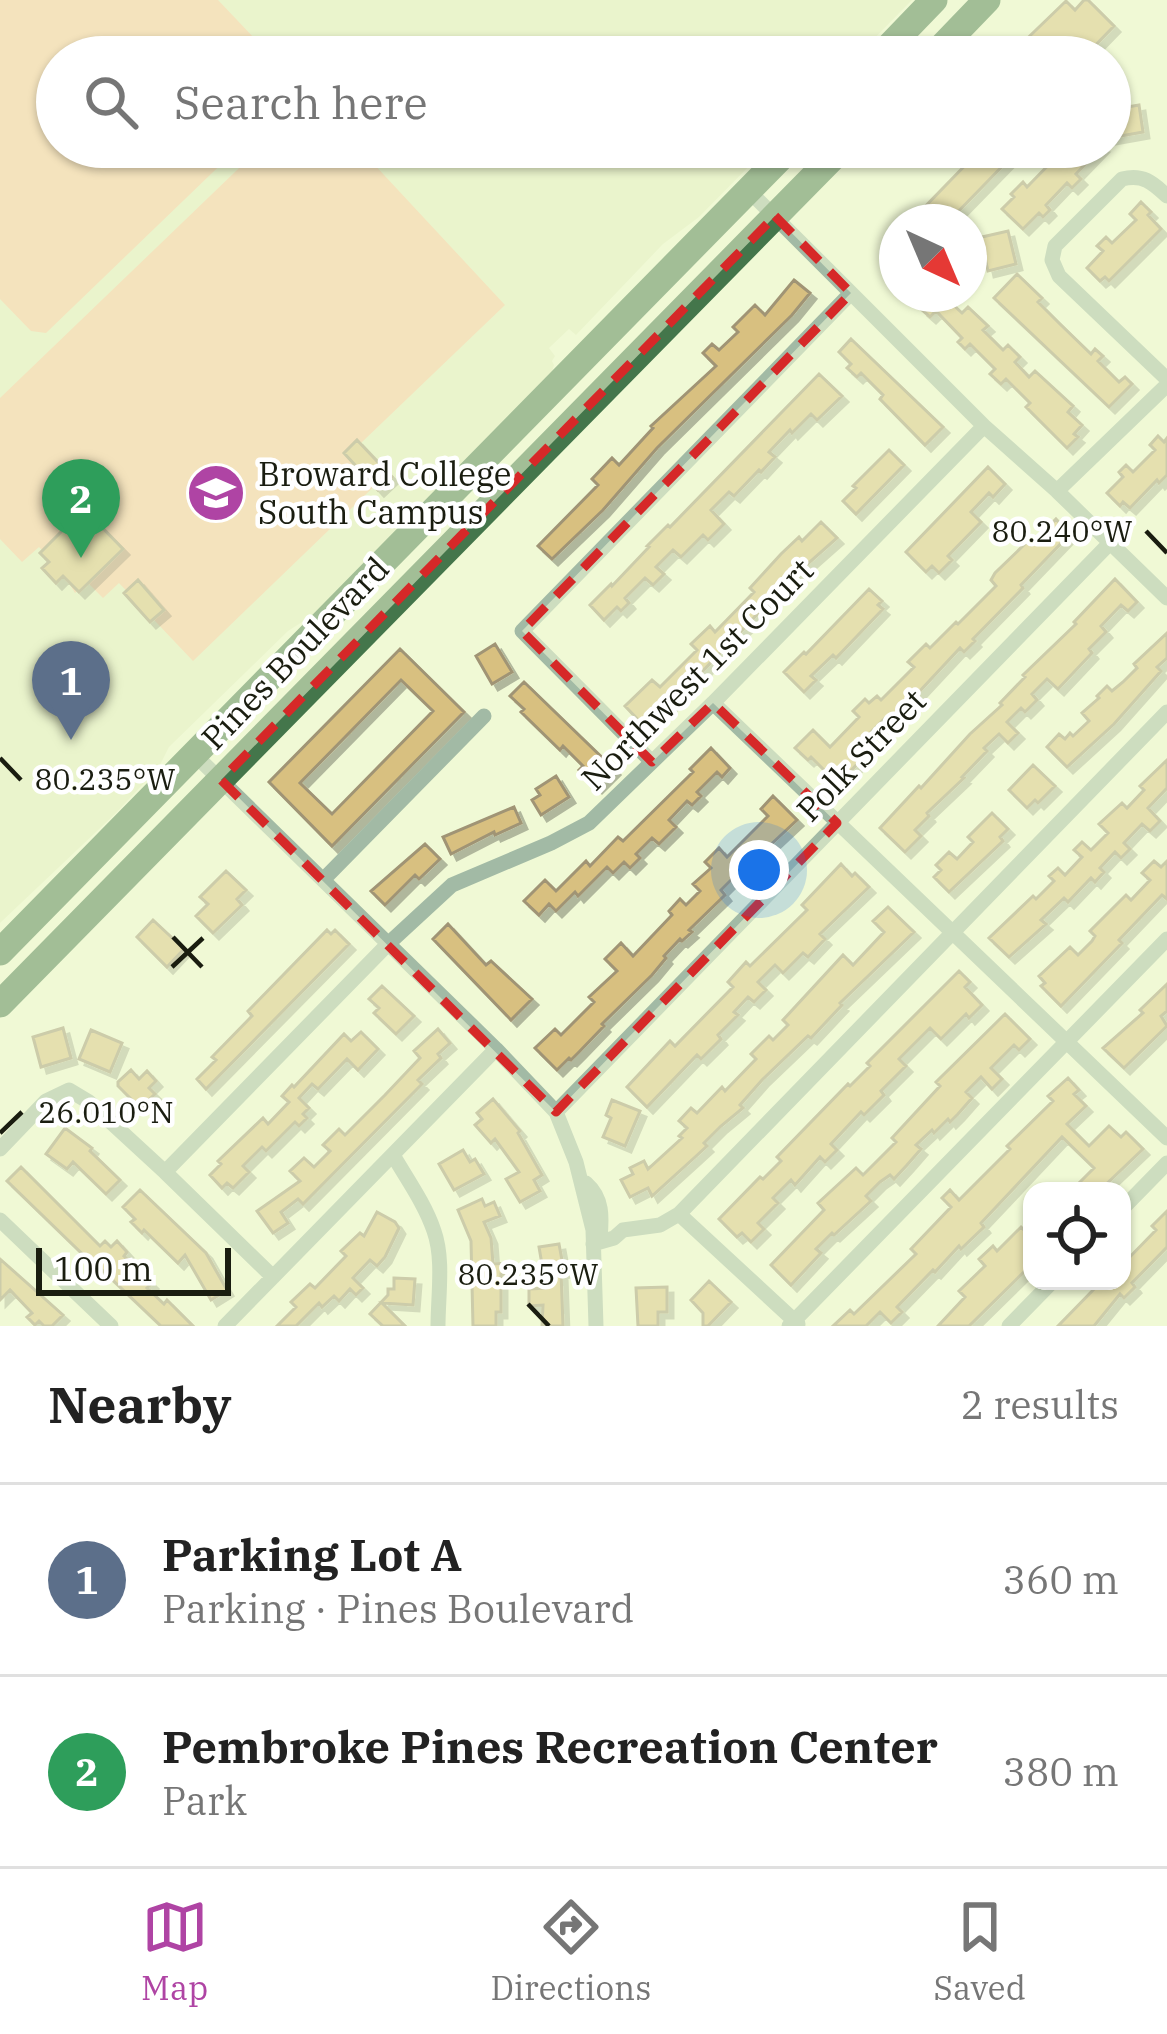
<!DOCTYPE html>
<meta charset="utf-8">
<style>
body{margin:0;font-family:"IBM Plex Serif",serif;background:#f6f6f6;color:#222}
.controls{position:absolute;right:36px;bottom:36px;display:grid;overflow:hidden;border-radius:24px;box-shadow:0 3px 9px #0004}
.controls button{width:108px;height:108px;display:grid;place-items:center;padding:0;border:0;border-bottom:3px solid #e0e0e0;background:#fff;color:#222;font:60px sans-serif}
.compass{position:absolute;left:879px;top:204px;width:108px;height:108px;border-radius:50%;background:#fff;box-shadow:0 3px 9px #0004;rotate:136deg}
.scale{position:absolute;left:36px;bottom:30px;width:195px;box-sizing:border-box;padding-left:12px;border:6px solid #1a1d10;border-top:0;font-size:33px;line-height:42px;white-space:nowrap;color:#1a1d10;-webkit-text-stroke:9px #fff;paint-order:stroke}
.you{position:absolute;left:759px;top:870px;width:42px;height:42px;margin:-30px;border:9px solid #fff;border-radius:50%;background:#1a73e8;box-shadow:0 0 0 18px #1a73e833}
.badge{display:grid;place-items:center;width:78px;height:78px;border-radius:50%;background:#af44a4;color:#fff;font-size:39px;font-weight:700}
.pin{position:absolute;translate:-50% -99px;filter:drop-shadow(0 3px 6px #0008)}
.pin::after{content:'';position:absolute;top:63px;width:42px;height:36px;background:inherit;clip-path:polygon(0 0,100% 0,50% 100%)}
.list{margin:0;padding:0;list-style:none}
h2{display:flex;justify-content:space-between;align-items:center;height:156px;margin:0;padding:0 48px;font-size:51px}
h2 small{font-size:39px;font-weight:400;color:#767676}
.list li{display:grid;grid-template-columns:78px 1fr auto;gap:36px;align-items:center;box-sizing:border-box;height:192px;padding:0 48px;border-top:3px solid #e0e0e0}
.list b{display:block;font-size:45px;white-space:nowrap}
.list p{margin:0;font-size:39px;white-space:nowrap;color:#767676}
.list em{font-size:39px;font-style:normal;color:#767676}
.icon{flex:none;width:66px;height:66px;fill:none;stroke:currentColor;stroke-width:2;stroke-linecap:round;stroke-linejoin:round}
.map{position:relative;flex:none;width:1167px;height:1326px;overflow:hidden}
.search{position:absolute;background:#fff;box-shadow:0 3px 9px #0004;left:36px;right:36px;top:36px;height:132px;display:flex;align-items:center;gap:30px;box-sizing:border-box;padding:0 42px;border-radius:66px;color:#767676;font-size:45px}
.sheet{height:540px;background:#fff}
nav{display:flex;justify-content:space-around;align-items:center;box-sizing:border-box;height:168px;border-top:3px solid #e0e0e0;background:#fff;font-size:33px;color:#767676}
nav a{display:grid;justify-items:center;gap:6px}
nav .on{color:#af44a4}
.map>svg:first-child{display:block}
.built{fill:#e2edc2}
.green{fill:#f9c7a0}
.building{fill:#d8c080;stroke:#a09474;stroke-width:3;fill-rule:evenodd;filter:url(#shadow)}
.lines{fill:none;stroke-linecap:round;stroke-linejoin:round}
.street{stroke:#a2baa5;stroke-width:15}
.highway{stroke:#44764b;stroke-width:27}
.marked{fill:none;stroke:#d62828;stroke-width:9;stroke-dasharray:24 15;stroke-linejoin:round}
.ticks{fill:none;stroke:#1a1d10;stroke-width:4.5}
.labels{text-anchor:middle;stroke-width:9;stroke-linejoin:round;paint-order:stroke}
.poi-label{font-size:33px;fill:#1a1d10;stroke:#fff;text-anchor:start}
.street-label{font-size:33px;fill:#1a1d10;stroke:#fff}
.ticks-label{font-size:30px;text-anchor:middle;fill:#1a1d10;stroke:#fff;stroke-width:9;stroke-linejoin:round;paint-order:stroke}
</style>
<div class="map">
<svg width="1167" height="1326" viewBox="0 0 1167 1326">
<defs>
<filter id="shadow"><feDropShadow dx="6" dy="6" stdDeviation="0" flood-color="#0004"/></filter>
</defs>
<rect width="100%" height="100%" fill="#f0f9d5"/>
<path class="built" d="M0,0H912L856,57H57V147H768L699,217L663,244L576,335L569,329L549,348L555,356L552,361L554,365L552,372L313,615L288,631L169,747L159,767L116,813L0,923Z"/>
<path class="green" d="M0,0H218L272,57H57V147H239L46,333L31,331L0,299Z
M261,147H358L505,305L361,443L388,473L193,661L119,583L103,598L87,582L75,593L61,570L39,547L22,562L0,539V398Z"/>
<path class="building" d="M1084,0H1088L1114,26L1084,57H1008L1066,1L1075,10Z
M1139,105L1143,132L1110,138V110Z
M983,147H1021L948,222H910Z
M1066,147H1102L1076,174L1081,179L1072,188L1067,183L1046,205L1050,210L1043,217L1039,213L1023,229L1002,209L1014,197L1011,194L1023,182L1027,187Z
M1141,202L1151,212L1148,215L1161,229L1109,281L1105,277L1100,281L1087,268L1103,251L1097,246L1106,237L1112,243L1136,220L1130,214Z
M1008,231L1016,264L988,271L983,249L970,252L969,240Z
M1017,274L1042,298L1038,302L1060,324L1091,354L1095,349L1103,356L1098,361L1119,382L1125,377L1132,384L1109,407L994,298Z
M794,280L810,293L792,315L657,448L603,510L552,559L538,546L598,485L592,479L612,458L619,465L653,428L651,426L716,366L703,353L712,344L719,350L738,332L733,327L755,305L765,315Z
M917,294H952L947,299L962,313L968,307L988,326L983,330L1003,350L1008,345L1020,357L1015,362L1029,377L1035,371L1073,406L1068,412L1082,425L1074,434L1078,437L1067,448L1026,407L1030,403L1006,379L1001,384L990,374L995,369L970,344L965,349L958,342L962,338L936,311L930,317L922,310L928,304Z
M851,339L943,427L925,445L880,399L883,395L861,373L857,377L847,368L851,364L839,352Z
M819,374L842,396L817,420L811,414L792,433L790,430L769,452L775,457L761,472L759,470L734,496L729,492L711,510L724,524L708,540L703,535L681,557L673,550L656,567L664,574L653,585L645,578L625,598L629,603L621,611L617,607L604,620L590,605L611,584L612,586L649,547L647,546L668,525L670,527Z
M1158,436L1164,442L1167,438V475L1159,483L1157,480L1130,508L1123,502L1120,506L1107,493L1123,477L1119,472L1126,465L1133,472L1155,450L1150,445Z
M357,440L392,477L378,490L344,453Z
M889,450L904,465L856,514L843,501L856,488L853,486Z
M988,467L1005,484L993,497L989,493L971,512L981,522L948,556L952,560L939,573L932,566L926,572L906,552Z
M84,509L123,549L79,592L63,576L56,583L42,568L49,562L40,553Z
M1056,519L1070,534L1021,585L1023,588L973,639L975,641L964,652L960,648L890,723L885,718L867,736L855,749L864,757L833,789L822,778L827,773L811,757L808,760L795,748L813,730L830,747L859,717L853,711L865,699L869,703L877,696L881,700L914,667L908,662L926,644L930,648L956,622L958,624L996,586L991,580L995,573L1027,542L1031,545Z
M821,522L837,538L795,575L647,729L625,706L652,680L660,687L697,650L691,644L710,626L715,632L754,592L750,588L781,554L799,537L802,541Z
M1115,579L1137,602L1128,611L1121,605L1101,626L1106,632L1089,649L1092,653L1058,689L1047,679L1032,694L1037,700L1025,712L1021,708L1007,722L1018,733L1008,743L999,734L984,748L987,751L962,777L964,778L927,813L929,816L915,830L921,836L905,852L880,828L919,786L921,788L970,734L1002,705L1000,703L1025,677L1023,675L1076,624L1074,622Z
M138,580L164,610L150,622L124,593Z
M869,589L882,601L878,605L883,609L836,658L833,655L811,676L816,680L804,692L784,672L804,652L806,654Z
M1167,633V658L1157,667L1161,671L1114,724L1067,767L1047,747L1059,734L1065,739L1070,733L1073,736L1089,721L1082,713L1099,698L1097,696L1107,686L1112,691L1123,682L1137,668L1134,664Z
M495,644L512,672L492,684L476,656Z
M400,649L464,712L332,846L269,782ZM401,680L433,711L332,814L300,783Z
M524,682L614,769L596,787L579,770L583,766L563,746L560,750L521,712L524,709L510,696Z
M711,748L730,768L722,777L717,772L697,792L701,796L692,805L687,801L669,820L676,827L659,844L652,838L636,854L640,858L630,868L624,862L613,873L607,867L578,896L575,892L556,911L549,904L539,915L524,901L545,880L556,891L586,861L590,866L618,837L623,841L693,772L690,769Z
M1167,760V788L1148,808L1160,821L1150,831L1142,824L1124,843L1130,849L1121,858L1115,852L1100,868L1104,872L1095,882L1091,878L1068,902L1064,898L1041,920L1046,924L1009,957L989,938L1033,896L1036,899L1054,881L1049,876L1058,868L1065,875L1082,857L1074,850L1082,842L1091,850L1108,833L1099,824L1122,803L1127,808L1144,790L1140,786Z
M1033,765L1055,786L1038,803L1035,800L1027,808L1009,790Z
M556,776L569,797L541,815L532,800L540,795L536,789Z
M773,796L797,820L764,851L766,853L742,877L738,873L721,890L725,895L689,930L692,932L682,941L680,939L664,956L666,958L652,975L602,1024L604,1026L579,1052L571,1060L569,1058L557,1070L535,1048L555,1029L561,1035L594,1002L589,997L617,971L605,959L621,943L633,956L672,915L669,911L680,899L686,905L700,891L693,884L711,868L705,862L719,848L727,857L768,816L761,809Z
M514,807L521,823L495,835L494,832L451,854L443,837Z
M992,813L1008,829L1000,837L1003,841L949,892L934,877L941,870L936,865L949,852L957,859L973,842L968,837Z
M425,844L440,859L419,879L415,875L385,905L371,891Z
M1154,861L1161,867L1167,861V899L1162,895L1119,940L1122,943L1061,1006L1041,986L1045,983L1039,976L1070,947L1078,955L1092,941L1095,936L1090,931L1126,895L1131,900L1150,880L1142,873Z
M841,864L852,876L855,873L869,887L820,934L825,939L808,957L803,953L783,973L775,965L758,982L766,990L754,1002L748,997L734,1012L738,1015L718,1035L721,1039L701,1059L697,1055L647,1107L627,1087L670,1041L675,1046L733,987L728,982L746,962L750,966L807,910L802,905Z
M226,871L246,890L237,899L242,905L213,933L196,916L208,904L200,897Z
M888,907L914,932L840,1003L842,1005L811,1038L808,1036L762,1080L740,1105L743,1108L721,1126L704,1143L707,1146L694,1158L652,1196L648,1188L630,1197L621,1180L633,1174L630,1168L644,1161L648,1169L682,1138L679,1136L687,1128L679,1121L691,1108L697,1113L722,1087L725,1091L756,1059L751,1054L769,1036L773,1040L788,1025L783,1020L843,955L853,965L884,932L873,921Z
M153,920L184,949L167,967L137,937Z
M448,924L486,965L491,961L532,999L511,1020L433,939Z
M327,930L331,934L335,930L349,944L206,1089L197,1079L216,1060L212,1057L252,1016L248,1011Z
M959,971L970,982L965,987L982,1005L969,1018L966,1014L941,1039L930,1028L899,1059L906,1066L881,1091L884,1095L864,1115L861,1112L831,1144L837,1150L825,1162L820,1157L795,1185L791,1180L773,1198L778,1203L758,1223L764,1229L751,1242L742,1233L737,1237L719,1219L760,1177L763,1179L781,1161L777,1157L848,1084L850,1086L870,1066L867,1063Z
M1167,984V1011L1161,1016L1167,1026L1124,1068L1103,1048L1143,1013L1140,1010Z
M382,986L414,1016L396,1034L374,1013L379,1008L369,999Z
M1005,1014L1030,1039L1019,1050L1014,1045L991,1068L1002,1079L992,1089L981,1077L966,1092L972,1098L958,1114L950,1122L948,1119L934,1133L932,1130L916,1145L921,1149L907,1165L894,1179L890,1175L880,1182L866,1196L871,1201L834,1235L832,1233L816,1249L821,1253L791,1285L771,1265L824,1210L818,1203L856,1168L863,1175L896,1142L892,1138L940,1086L936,1082Z
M63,1028L71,1058L41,1067L33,1037Z
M438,1029L450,1043L438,1054L441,1058L418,1080L422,1084L303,1204L298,1199L281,1212L288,1223L273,1233L257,1211L300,1181L290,1171L304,1158L314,1167L330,1151L323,1145L339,1129L345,1135L385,1095L420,1058L414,1051Z
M91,1030L122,1043L110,1072L79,1059Z
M361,1032L378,1049L358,1070L347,1059L318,1089L312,1084L299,1098L309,1108L303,1114L307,1118L299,1126L295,1122L266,1151L262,1147L243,1166L249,1172L233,1188L227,1183L222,1188L210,1175L221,1164L218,1161L263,1118L268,1124L289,1102L282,1096L292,1085L294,1087L344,1034L351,1041Z
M131,1070L139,1079L147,1071L156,1081L149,1088L155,1094L140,1108L118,1086V1082Z
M1068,1078L1079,1090L1074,1094L1086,1106L1067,1124L1089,1146L1109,1126L1121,1137L1126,1132L1143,1149L1099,1191H1071L1094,1168L1062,1137L981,1223L984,1227L961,1249L959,1246L935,1272L933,1270L897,1307L902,1312L891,1323L880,1312L866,1326H833L850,1310L854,1314L916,1254L911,1249L951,1207L942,1198L950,1190L959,1200L1010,1149L1007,1146L1053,1101L1048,1096Z
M493,1099L520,1131L518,1133L542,1175L534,1180L540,1191L520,1202L506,1179L519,1172L495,1139L491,1143L475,1125L482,1119L477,1113Z
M612,1100L640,1111L625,1146L603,1137L611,1118L606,1115Z
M65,1128L92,1148L90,1151L120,1180L106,1194L73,1162L67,1169L46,1154Z
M463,1150L470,1162L475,1159L484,1174L454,1190L439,1164Z
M21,1167L100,1246L105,1241L111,1247L117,1241L127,1252L124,1256L152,1283L147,1288L164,1304L167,1300L193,1326H161L102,1270L101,1272L7,1181Z
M140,1190L206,1253L227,1290L211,1300L185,1255L178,1263L144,1230L142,1233L131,1222L135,1219L123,1207Z
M482,1199L485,1206L494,1202L500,1216L484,1222L491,1238L493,1264L508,1263V1274H501V1312H496V1326H473L471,1241L458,1210Z
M1167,1211V1247L1132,1283L1135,1287L1124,1298L1120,1294L1094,1326H1058L1096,1287L1090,1281H1122V1265L1156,1230L1152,1226Z
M377,1212L395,1222L399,1228L385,1257L377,1266L370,1260L353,1278L363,1288L356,1295L350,1289L339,1301L334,1296L322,1307L319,1303L296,1326H277L296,1307L291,1302L310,1284L315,1288L346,1256L341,1251L360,1233L364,1236Z
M1021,1227L1032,1238V1264L969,1326H938L965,1297L959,1291L985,1266L979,1259L993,1246L997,1251Z
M559,1244L564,1271L561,1272L563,1326H542L543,1305L529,1306V1289L546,1288L539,1247Z
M0,1259L63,1315L52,1326H44L39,1321L35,1325L27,1317L32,1313L10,1290L0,1300Z
M394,1278L415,1279L413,1305L382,1303L405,1326H383L370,1314L388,1295V1289H394Z
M709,1281L731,1302L708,1326H703V1313L691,1300Z
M667,1287V1312H658V1326H638L636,1288Z"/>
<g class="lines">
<path class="street" d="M749,191L984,426L1057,491L1167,598
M1167,196C1152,182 1143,174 1122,179L1055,246L1052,260L1059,276L1167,379
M1057,491L1167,385
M713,703L1167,1138
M195,755L496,1049L556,1112L576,1162L593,1230L596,1326
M652,762L522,631L851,293
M323,880L484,716
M556,1112L1109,544
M0,1149L46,1101L69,1090L89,1102L165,1172L273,1277
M393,1155C407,1179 425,1204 434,1231C444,1259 438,1296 438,1326
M165,1172L388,944L452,885L551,843L589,823L713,703L984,426
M586,1183C603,1198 602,1217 600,1238
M1122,1209L1167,1163
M679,1214L1167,712
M0,1220L111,1326
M593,1244L614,1238L623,1230L660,1225L679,1214L798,1324
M225,1326L496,1049
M789,1326L1167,939
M1009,1326L1053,1281"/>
<path class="highway" d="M879,57L934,0
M932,57L987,0
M0,952L791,147
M0,1004L843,147"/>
</g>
<path d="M0 0H1167V1326H0ZM775,216L851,293L522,631L652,762L713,703L837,823L556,1112L221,780Z" fill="#f0f9d5" fill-opacity=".55" fill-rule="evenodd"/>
<path class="marked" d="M775,216L851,293L522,631L652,762L713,703L837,823L556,1112L221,780Z"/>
<path class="ticks" d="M1146,531L1167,553M0,758L21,780M173,937L202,967M172,967L203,938M0,1133L22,1112M528,1304L549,1326"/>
<defs>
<symbol id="university-disc" viewBox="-11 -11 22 22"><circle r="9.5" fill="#af44a4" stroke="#fff"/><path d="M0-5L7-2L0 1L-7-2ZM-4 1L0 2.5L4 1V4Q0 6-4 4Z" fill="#fff"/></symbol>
</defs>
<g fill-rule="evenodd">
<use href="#university-disc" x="183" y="460" width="66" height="66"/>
</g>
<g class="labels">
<g class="poi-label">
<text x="258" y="486">Broward College<tspan x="258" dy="38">South Campus</tspan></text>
</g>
<g class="street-label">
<text transform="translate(295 653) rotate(-46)" y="12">Pines Boulevard</text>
<text transform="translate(697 674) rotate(-45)" y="12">Northwest 1st Court</text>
<text transform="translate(861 755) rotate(-46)" y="12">Polk Street</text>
</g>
</g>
<g class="ticks-label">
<text x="1062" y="542">80.240°W</text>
<text x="105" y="790">80.235°W</text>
<text x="106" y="1123">26.010°N</text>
<text x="528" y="1285">80.235°W</text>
</g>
</svg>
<div class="controls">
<button><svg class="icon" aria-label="locate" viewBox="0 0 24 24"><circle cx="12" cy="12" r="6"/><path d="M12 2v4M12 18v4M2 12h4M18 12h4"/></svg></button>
</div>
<svg class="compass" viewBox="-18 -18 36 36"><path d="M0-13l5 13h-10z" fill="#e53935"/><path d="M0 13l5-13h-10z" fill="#767676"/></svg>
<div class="scale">100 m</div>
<div class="you"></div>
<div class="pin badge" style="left:71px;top:740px;background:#5c6f8a">1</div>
<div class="pin badge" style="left:81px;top:558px;background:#2e9e5b">2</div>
<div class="search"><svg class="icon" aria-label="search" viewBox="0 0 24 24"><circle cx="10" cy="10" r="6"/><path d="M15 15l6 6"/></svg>Search here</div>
</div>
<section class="sheet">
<h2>Nearby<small>2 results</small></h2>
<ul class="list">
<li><span class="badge" style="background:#5c6f8a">1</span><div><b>Parking Lot A</b><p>Parking · Pines Boulevard</p></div><em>360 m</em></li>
<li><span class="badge" style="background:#2e9e5b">2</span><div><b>Pembroke Pines Recreation Center</b><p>Park</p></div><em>380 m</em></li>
</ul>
</section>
<nav>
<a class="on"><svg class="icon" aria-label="map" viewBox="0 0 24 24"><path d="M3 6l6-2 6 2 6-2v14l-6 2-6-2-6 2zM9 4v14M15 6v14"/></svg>Map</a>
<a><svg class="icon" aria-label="directions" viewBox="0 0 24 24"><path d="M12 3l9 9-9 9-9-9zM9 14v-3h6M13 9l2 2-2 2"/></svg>Directions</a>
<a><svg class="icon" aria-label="saved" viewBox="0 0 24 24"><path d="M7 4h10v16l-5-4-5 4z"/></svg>Saved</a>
</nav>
